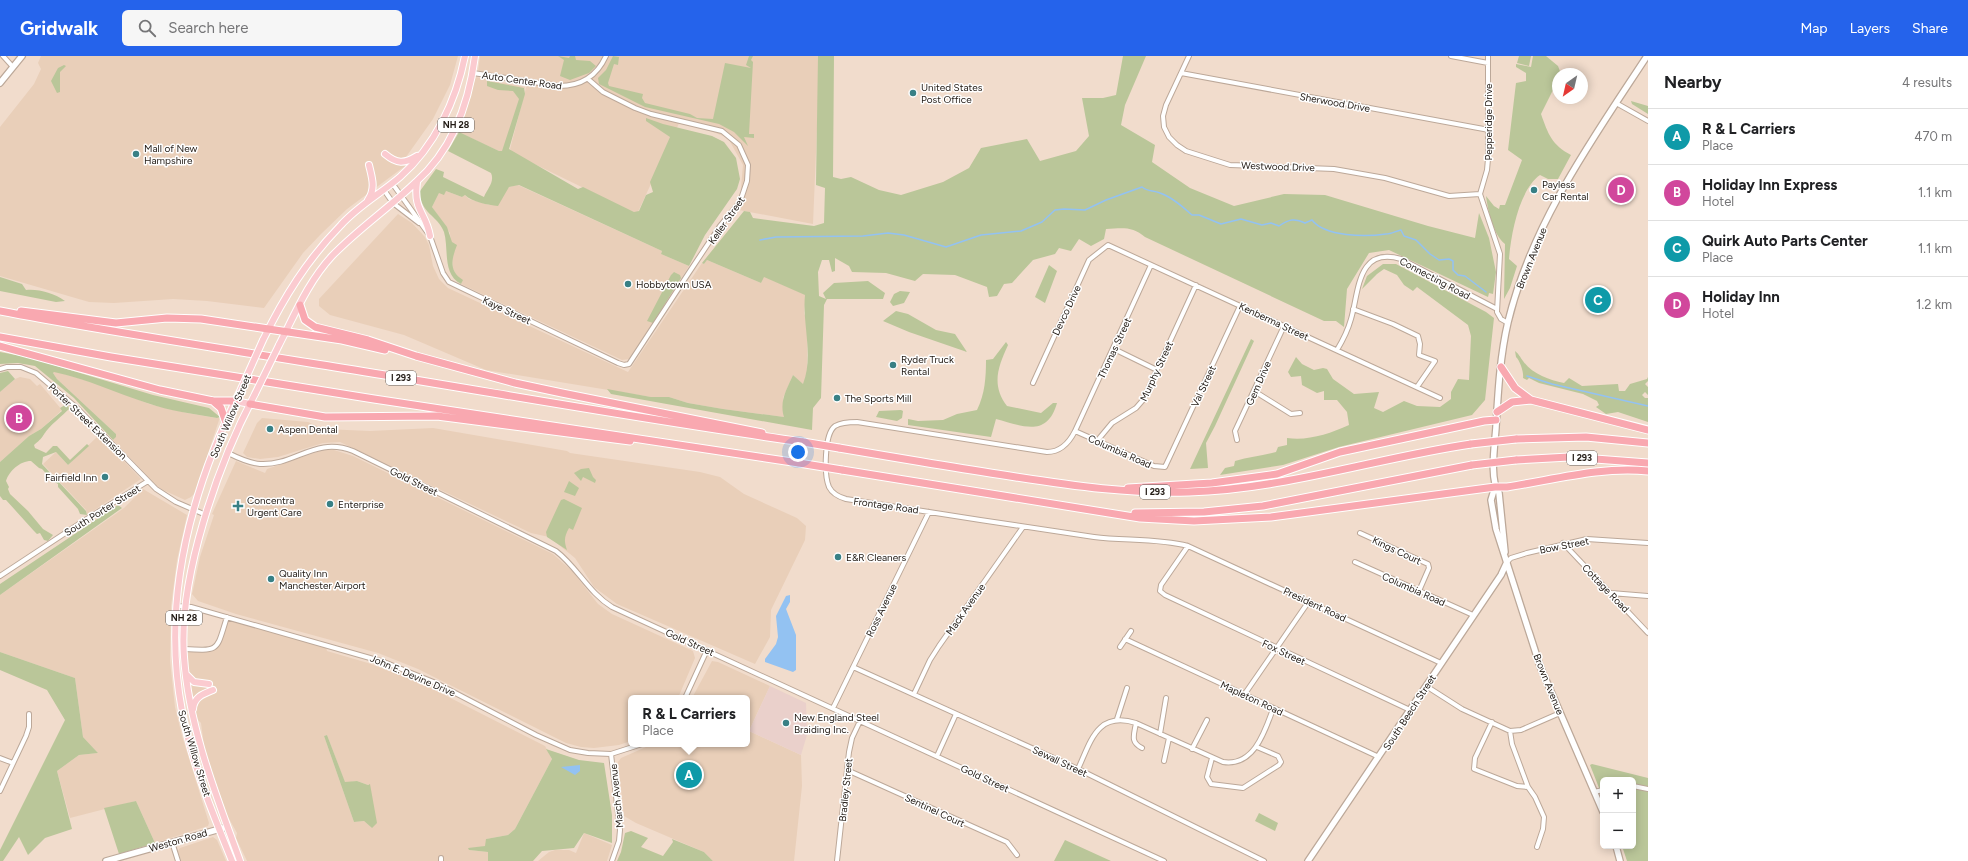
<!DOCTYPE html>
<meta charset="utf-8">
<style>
body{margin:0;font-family:Figtree,sans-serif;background:#f6f6f6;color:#202124}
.controls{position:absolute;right:12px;bottom:12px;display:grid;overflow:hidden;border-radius:6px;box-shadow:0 2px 10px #0003}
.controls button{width:36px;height:36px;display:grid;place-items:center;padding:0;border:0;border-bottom:1px solid #e0e0e0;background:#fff;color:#202124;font:20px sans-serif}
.compass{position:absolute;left:1552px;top:12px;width:36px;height:36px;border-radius:50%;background:#fff;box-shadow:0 2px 10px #0003;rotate:214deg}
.you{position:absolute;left:798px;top:396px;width:14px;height:14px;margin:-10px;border:3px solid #fff;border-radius:50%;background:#1a73e8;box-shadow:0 0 0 6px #1a73e833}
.badge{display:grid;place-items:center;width:26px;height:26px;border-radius:50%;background:#2563eb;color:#fff;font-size:13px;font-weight:700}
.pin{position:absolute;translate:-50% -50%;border:2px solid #fff;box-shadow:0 1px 4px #0006}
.popup{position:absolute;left:628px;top:639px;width:122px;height:52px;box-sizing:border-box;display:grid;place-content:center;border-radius:6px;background:#fff;filter:drop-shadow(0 1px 3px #0005);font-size:13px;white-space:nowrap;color:#757577}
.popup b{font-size:15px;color:#202124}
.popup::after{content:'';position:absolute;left:50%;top:100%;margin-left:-8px;border:8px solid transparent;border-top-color:#fff}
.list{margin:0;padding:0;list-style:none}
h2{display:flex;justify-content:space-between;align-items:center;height:52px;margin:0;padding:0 16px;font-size:17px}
h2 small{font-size:13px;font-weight:400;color:#757577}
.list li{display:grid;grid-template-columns:26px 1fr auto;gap:12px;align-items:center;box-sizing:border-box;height:56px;padding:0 16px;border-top:1px solid #e0e0e0}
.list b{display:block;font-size:15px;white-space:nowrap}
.list p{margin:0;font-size:13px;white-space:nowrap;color:#757577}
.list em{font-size:13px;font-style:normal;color:#757577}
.icon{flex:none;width:22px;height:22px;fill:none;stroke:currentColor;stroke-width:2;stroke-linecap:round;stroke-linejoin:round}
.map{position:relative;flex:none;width:1648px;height:805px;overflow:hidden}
header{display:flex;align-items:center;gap:24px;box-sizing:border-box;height:56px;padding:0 20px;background:#2563eb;color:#fff}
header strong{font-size:19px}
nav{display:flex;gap:22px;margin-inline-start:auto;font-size:14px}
.search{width:280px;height:36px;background:#f6f6f6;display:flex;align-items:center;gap:10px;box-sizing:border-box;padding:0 14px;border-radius:6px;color:#757577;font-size:15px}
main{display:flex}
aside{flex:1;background:#fff}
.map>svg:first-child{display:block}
.built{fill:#e9cfb9;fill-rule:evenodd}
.industrial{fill:#ead0cb}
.green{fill:#bac699}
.water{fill:#93c2f2}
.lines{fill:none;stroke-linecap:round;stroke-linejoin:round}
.stream{stroke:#93c2f2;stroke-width:1.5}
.street-casing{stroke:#bca899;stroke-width:6}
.secondary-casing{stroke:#bca899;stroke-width:8}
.primary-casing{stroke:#fff;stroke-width:8}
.highway-casing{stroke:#fff;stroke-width:9}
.street{stroke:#fff;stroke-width:4}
.secondary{stroke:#fff;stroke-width:5.5}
.primary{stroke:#fbcbd0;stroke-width:6}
.highway{stroke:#f9a8b0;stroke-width:7}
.primary-bridge-casing{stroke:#fff;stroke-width:8;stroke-linecap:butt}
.highway-bridge-casing{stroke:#fff;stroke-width:9;stroke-linecap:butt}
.primary-bridge{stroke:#fbcbd0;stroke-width:6}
.highway-bridge{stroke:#f9a8b0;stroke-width:7}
.poi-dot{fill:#388085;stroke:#fff;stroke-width:1.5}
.labels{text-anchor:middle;stroke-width:3;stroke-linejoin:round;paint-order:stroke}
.shield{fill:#fff;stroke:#635e5a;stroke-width:1}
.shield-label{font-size:9px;font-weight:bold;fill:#201913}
.street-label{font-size:10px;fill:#201913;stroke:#fff}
.poi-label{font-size:10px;fill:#201913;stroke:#fff;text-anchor:start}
</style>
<header>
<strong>Gridwalk</strong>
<div class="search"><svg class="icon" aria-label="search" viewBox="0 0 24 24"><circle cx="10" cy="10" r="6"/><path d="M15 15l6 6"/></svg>Search here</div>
<nav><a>Map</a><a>Layers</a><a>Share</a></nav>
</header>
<main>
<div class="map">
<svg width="1648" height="805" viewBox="0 0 1648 805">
<rect width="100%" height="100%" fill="#f1dccc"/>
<path class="built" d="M41,0H458L450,29L433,63L406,101L405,110L347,153L321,178L303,197L264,252L207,245L173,243L114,247L89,246L0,220V71L34,28L41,13L38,7Z
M480,0H820L813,168L739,154L743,109L728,82L681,63L637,158L514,98L510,93L527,28L478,16Z
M476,21L525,31L508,95L503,97L456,75Z
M518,129L662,195L661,198L689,210L630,303L622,304L461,228L462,224L457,221L453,213L450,177L432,151L439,137L446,135L462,141L465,139L469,143L489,149L509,131Z
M398,158L412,167L425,181L429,189L433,210L439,223L448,232L628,316L702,207L704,208L707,204L761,227L763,220L806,239L804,257L807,265V319L803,329L793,319L783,342L784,361L723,353L688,347L669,341H651L486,314L404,279L330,259L319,250V243Z
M54,315L105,330L149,348L187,357L216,362L220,361L195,437L191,441L185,444L163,434L156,429L113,384L116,381V378L57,323L53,317Z
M20,321L30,323L37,330L40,328L62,354L41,373L29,380L0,406V336L15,323Z
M262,362L308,366L324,373L370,375L433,372L567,395L570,397L700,416L720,421L744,438L797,462L806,470L805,484L771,554L770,581L755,608L617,548L594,531L575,502L549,481L531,477L340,386L323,387L278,401L260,403L247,401L243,397L257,367Z
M99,379L141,423L87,459L86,454L43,408L56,396L68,409Z
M323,394H334L353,400L553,498L573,516L598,548L612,558L693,595L695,602L678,642H631V685L619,689L594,692L581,691L566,687L418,613L378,597L236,558L198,545L192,538L193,534L200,501L214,459L212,458L236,405L265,417L267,413Z
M143,433L187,459L177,504L171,550L170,605L175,651L182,680L209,767L208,770L155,787L136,745L70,762L57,715L79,699L98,697L83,681L75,622L0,596V539L124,452Z
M227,561L325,588L327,595L368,607L423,628L545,690L552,703L515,773L508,779L486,783V790L469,794L488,796V805H247L236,782L237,777L227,759L212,716L208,717L207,712L201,667L193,659L183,593L216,591ZM327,679L345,727L357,725L368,729L369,728L372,772L364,765L354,766L324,680Z
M712,605L718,606L770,630L749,675L801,699L802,730L794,805H713L704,796L636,767L624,760L618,706L621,702L653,688H747V642H692Z
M584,777L612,789L607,805H538L549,796L555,794H569L576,797Z
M213,781L217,784L226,805H181L178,795L180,792Z"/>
<path class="industrial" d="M770,630L806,647L807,679L801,699L749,675Z"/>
<path class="green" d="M558,0L569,2L570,0H575L576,4L590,5L596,10L589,17L570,24L560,20L564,4Z
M613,0L619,1L618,9L614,8L608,27L609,30L643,38L642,42L645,47L690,58L697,62L713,63L725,7L751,12L746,9L749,0H753L751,4L753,6L749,78H754V82L744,81L748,90L734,76L719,68L645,51L599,28L598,22L606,14Z
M818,0H834L833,121L841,123L851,121L879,134L901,139L943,126L969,112L981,92L1027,83L1040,105L1076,95L1089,80L1082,42H1103L1116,39L1123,0H1146L1125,49L1121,69L1155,89L1152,106L1190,132L1234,150L1284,138L1325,139L1428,170L1475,182L1479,157L1489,182L1496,216L1493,238L1489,237L1488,241L1389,194L1369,197L1347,233L1344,271L1336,265H1324L1145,181C1133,170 1122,172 1106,173L1104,183L1091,190L1079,183L1071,195L1059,192L1055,198L1033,204L1012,227L1004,228L997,240L989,241L987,231L955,219L923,218L915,225L886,217L852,216L849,210L835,202V215L832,216L829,204H822L818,216L819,240L826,243L823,237L834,227L868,225L885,237L883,243H827L824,249L821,342L813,352L812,374L611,338L607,333L651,341H669L688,347L723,353L784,361C779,345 787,333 793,319L803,328C814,300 802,267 805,239L764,221L761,227L707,204L704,208L702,207L744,155L750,156L753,162L814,170L824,167L825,132L816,129Z
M1519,0H1531L1529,10L1517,7Z
M1533,0H1546L1558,10L1561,18H1558V32H1554L1541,58C1548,78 1552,89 1571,99L1558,123H1548L1540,119C1519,134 1511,178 1509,203L1517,210L1510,232L1504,243L1505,188C1493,178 1488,155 1486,140L1494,150L1499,153L1500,149H1505L1522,104L1508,94L1516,27L1526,25V17L1516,11V8L1531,11Z
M64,9L66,10L60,16V36L57,37L51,25L58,12Z
M487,25L524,32L525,38L509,93L578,133L583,131L634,156L639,155L646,139L653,136L650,126L670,81L646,65V62L663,68L712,80L724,86L736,102L740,123L737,133L705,179L689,210L661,198L662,195L519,129L509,131L498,150C488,149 472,146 465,139L462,141L446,135L444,139L439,137L432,151L447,171L452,186L457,189C452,202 448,215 463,224L461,228C442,218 449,193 444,176C437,158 420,158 420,135L436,113L444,116L443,121L484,141C487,133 495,126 491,117L448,95L459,76L499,95H502L519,43L513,35L498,34L487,30Z
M1631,45L1648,50V58L1632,48Z
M1383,208H1396L1486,256L1494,262L1485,344L1472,359L1339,391L1283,409L1220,419L1225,412L1234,410L1235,405C1249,401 1262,400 1276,396L1278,391L1287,389V382C1308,385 1329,378 1349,369L1347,356L1337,344H1324V335L1317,337L1302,329L1301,320L1291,321L1288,316L1296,301L1302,308L1314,314L1323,312L1327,313L1333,323L1354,338L1379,336L1374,352L1383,356L1404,345L1417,350L1440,351L1451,343V336L1458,323L1469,324L1471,280L1468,269L1417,231L1413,235L1404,229L1397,219L1384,213L1377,218L1362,233L1367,220Z
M1049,209L1057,215L1045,247L1035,241Z
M674,216L680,219L681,222L653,267L647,265L671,219Z
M0,221L22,228L26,234C40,233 53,237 65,245L56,246L0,235Z
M900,235L910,236L904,247L893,250L890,246L894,238Z
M896,255L908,258L936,274L955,278L967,296L909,276L883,265Z
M1251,283L1254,285L1215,370L1206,387L1208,412L1190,413Z
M1006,286L1008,289C998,311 991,329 1007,350L1041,357L1053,347H1057C1047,382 1023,370 996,363L991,381L908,369V363L918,365L943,364L957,358L977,354C985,338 986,321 986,304L993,303Z
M1515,295C1519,298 1520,301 1523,305C1532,318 1549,324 1564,327L1569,322L1582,330L1618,328L1619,335H1625L1630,328L1647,323L1648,321V325L1645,328L1648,331V339L1645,336L1642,339L1645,342H1648V366L1618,356L1606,358L1596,351L1599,349L1597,345L1583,338L1539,327L1529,322L1527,324L1523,322C1524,316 1520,305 1516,301Z
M0,296L27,301L153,339L209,352L220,361L217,362C193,358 170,355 147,347C116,337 88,323 54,316L53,317L57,323L116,378V381L113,384L74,342L35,310L18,307L0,308Z
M8,315L15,323L0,336V317Z
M65,349H68L69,353C62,360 53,367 48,373C42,380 44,381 34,389L35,392L46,397L53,390H57L70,404L87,388L89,390L68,409L56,396L43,401L42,408L86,455L87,459L80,458L78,453L58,431V428L53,425L42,413L39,412L31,405C20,405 9,415 6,425L9,431L8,433L10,438L28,455L43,473L53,479L48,485L44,484L40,477L37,478L34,475L6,444H3L0,440V406L29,380L41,373L62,355L60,352Z
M901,354L903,355L902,362L897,365L876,361L879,355Z
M589,412L593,421L596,424L595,427L583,421L581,425L574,417L581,413Z
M569,425L579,432L575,440L564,436Z
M564,443L582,452L573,474L569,472C564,481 564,485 567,494L547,481L546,476L559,448L561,444Z
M118,449L122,452L0,539V528Z
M0,596L75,622L83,681L98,697L79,699L57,715L72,773L45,782L28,799L19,781L3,805H0V794L65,664L47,634L0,614Z
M327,679L345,726L357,725L368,729L370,728L377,767L372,772L364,765L354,766L324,680Z
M546,693L579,704L604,707L612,759V787L584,777L574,792L542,795L533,805H488V796L469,794L468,792L485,790L486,783L508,779L515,773L552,703Z
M1592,708L1648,722V805H1627L1622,790H1633V724H1603V742L1590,709Z
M136,745L155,787L119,798L104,752Z
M1259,757L1278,767L1275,775L1255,765Z
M631,775L648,782L641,791L663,800L673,786L672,783L704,796L713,805H617L621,796L625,777Z
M1065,784L1111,805H1054Z"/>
<path class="water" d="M790,539V546L786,553L796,579V614L793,616L765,606V603L776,588L778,581L776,560L786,540Z
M580,709V715L575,719L561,711Z"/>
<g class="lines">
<path class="stream" d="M760,184L776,181L863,180L888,177L904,179L946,191L981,179L1021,175L1042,166L1055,154L1064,153L1085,154L1106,144L1142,131C1148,136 1153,134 1160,137C1172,141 1183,151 1192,159H1199L1221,168L1241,163L1262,169L1271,167L1279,170C1289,163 1295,162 1305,167L1312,164C1325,181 1366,181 1386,178C1391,178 1396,175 1401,174L1404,180L1416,184L1430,198L1439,204L1449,203L1453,205V214L1458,219L1465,220L1486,236
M1527,320L1552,328L1648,350"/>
<defs>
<path id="street" d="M3,0L13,11
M1189,0L1166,49L1163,60L1164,71L1169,81L1177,89L1186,95L1230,109L1334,113L1385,122L1449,140L1480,138
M1451,0L1488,7
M1488,0V103L1487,114L1480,138L1500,198L1497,256L1501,263L1508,267
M473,17L559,30C581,30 597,20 606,0
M1181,17L1489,74
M1616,47L1648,65
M392,127L430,180L443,217L449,226L618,307L624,309L629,308L688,218L720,170L740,146L747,125L748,109L739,89L722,75L651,58L635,52L603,36L588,23
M384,134L393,147L419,167
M1151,209L1075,375C1069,387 1061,396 1047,396L857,366C850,366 842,366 835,370C824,378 824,419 829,431C832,437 839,441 846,443C929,456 1011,469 1094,481C1124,485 1157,482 1188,490L1441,607
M1353,253L1393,268L1418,280L1420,288L1419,299L1435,305L1417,331
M1114,293L1157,314
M1337,294C1343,284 1348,274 1351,263C1359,236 1357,190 1401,203L1497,253
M0,313L7,311H21L36,317L77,352L156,433L176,446L206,459
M1033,327L1089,204L1108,189L1440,342
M1254,335L1291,358L1300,357
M1075,375L1154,410L1165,411L1240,250
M1237,384L1235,375L1284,270
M1097,385L1112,367L1136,352L1143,344L1196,229
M228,397C238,402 249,407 260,408C295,410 315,380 353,395L556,495C577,511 589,537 612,551L1164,805
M1360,477L1428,508L1429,512L1419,535
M1563,487L1648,577
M1188,490L1161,529L1160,535L1165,539L1410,654
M1355,506L1473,559
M1507,506L1511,502L1527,497L1587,483L1648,487
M0,520L82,466L148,425
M1611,537L1648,540
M176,550L191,551L384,606L436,627L536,679L570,694L588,697L611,698L642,688
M1125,583L1379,701
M1120,591L1131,575
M183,593C221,595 216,595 227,561
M853,611L1078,713L1264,805
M1426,630L1462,653L1510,675L1521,674L1560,657
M914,638L930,604L939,590L1023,471
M1244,639L1309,545
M685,642L707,594
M833,652L929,456
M1117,663L1127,632
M1492,666L1475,702L1474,713L1517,730L1528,731
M1136,667C1134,679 1130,686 1142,692
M1510,675L1512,688L1528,731L1535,741L1544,761L1543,773L1537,791
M1160,678L1166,642
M1192,693L1207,664
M611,698L620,774L619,785L612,805
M937,700L956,658
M0,702L13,707
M1212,702L1207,721L1211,728L1243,732L1279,709L1281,706L1278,700L1257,691
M1164,705L1169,682
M1078,713C1091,685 1097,655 1136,667L1223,706C1254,711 1265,675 1273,653
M847,714L1007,786L1017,799
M1633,730L1648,733
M0,735L26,680L29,671V658
M1594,736L1603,734
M172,786L178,805
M441,802V805
M837,805L849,696L852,682L860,665"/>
<path id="secondary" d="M0,27L22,0
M1495,431L1491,444L1496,473L1540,610L1603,756
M1505,496L1499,437C1489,423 1495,388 1496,371C1498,337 1500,300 1508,266C1532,167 1592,84 1647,0
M1616,790L1620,805
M106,805L227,771
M1308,805L1501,519L1507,506"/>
<path id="primary" d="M385,98C397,108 404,108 417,100
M417,126C413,155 426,156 430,180
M368,144C376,132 372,122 369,109
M263,284C284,241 307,204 341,169C358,150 380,138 400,121C435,90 456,45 465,0
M279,289C295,258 308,226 332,200C358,173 389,152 416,126C452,94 469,47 475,0
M235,345L250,348
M186,618L194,626L209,628
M193,653C194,641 203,638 213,634
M232,805C213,758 191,706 182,655C161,544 191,433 241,333
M240,805C216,739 189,672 184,601C178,522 218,408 255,338"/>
<path id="highway" d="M300,249L305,264L315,271L368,284L416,300L515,327L562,337L762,377
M0,255C103,275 207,290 310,307C475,333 638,363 803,386
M21,255L116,267L167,262L201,263L342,284L385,294
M0,281L111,301L374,343L799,407
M0,290L160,334L213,345H235
M1501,311L1515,332L1531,344
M213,345L221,352L225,364
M250,348L325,361L437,360L630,385
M1497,356L1512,346L1531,344L1648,374
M1516,383L1586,381L1648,387
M839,392C898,402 957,412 1016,421C1074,430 1131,438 1189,436C1285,433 1377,402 1471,388
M1516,404L1569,401L1648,407
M842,414L1140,462L1194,465L1271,461L1495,431H1507C1553,424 1601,410 1648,415
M1128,432L1212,427L1277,418L1340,396L1484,365L1496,364
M1135,457L1204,456L1263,450L1472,409"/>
</defs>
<use href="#street" class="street-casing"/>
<use href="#secondary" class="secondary-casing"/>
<use href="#primary" class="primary-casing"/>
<use href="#highway" class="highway-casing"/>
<use href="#street" class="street"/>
<use href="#secondary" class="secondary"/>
<use href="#primary" class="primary"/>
<use href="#highway" class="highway"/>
<defs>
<path id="primary-bridge" d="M241,333L263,284
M255,338L279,289"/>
<path id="highway-bridge" d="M803,386L839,392
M1471,388L1516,383
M799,407L842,414
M1472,409L1516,404"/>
</defs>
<use href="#primary-bridge" class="primary-bridge-casing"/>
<use href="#highway-bridge" class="highway-bridge-casing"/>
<use href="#primary-bridge" class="primary-bridge"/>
<use href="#highway-bridge" class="highway-bridge"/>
</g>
<g class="poi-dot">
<circle cx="913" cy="37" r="4"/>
<circle cx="136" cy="98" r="4"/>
<circle cx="1534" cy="134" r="4"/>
<circle cx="628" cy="228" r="4"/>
<circle cx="893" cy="309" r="4"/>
<circle cx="837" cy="342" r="4"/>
<circle cx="270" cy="373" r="4"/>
<circle cx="105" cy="421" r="4"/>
<circle cx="330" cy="448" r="4"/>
<path d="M236 444h4v4h4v4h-4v4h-4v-4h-4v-4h4z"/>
<circle cx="838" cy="501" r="4"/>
<circle cx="271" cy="523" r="4"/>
<circle cx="786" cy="667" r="4"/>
</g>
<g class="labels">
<g class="shield">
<rect x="438" y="62" width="36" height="14" rx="3"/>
<rect x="386" y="315" width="30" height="14" rx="3"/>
<rect x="1567" y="395" width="30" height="14" rx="3"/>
<rect x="1140" y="429" width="30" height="14" rx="3"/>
<rect x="166" y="555" width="36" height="14" rx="3"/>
</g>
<g class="shield-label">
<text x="456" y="72">NH 28</text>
<text x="401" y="325">I 293</text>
<text x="1582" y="405">I 293</text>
<text x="1155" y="439">I 293</text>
<text x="184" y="565">NH 28</text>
</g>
<g class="street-label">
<text transform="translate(522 24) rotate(8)" y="4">Auto Center Road</text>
<text transform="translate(1335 46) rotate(10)" y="4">Sherwood Drive</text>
<text transform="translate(1488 66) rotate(-90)" y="4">Pepperidge Drive</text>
<text transform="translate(1278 110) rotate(2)" y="4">Westwood Drive</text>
<text transform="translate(726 164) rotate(-55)" y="4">Keller Street</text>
<text transform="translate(1531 202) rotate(-68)" y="4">Brown Avenue</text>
<text transform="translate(1435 222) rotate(28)" y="4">Connecting Road</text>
<text transform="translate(507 254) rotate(25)" y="4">Kaye Street</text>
<text transform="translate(1066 254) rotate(-65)" y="4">Devco Drive</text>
<text transform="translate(1274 265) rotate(25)" y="4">Kenberma Street</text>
<text transform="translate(1114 292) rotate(-65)" y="4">Thomas Street</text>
<text transform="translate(1156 315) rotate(-65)" y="4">Murphy Street</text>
<text transform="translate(1258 327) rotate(-66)" y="4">Gem Drive</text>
<text transform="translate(1203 330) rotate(-65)" y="4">Val Street</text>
<text transform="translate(230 360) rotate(-67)" y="4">South Willow Street</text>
<text transform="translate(88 365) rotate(44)" y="4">Porter Street Extension</text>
<text transform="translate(1120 395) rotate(24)" y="4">Columbia Road</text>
<text transform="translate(414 425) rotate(26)" y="4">Gold Street</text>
<text transform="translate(886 449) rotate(8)" y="4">Frontage Road</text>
<text transform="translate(102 454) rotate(-32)" y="4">South Porter Street</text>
<text transform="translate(1564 489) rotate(-11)" y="4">Bow Street</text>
<text transform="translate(1397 494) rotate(25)" y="4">Kings Court</text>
<text transform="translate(1606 532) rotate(46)" y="4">Cottage Road</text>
<text transform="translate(1414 533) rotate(24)" y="4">Columbia Road</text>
<text transform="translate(1315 548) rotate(25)" y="4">President Road</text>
<text transform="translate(965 553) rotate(-55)" y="4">Mack Avenue</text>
<text transform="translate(881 554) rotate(-64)" y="4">Ross Avenue</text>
<text transform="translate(690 586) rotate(24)" y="4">Gold Street</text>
<text transform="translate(1284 596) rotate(25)" y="4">Fox Street</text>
<text transform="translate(413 619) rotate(23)" y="4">John E. Devine Drive</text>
<text transform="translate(1549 628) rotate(68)" y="4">Brown Avenue</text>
<text transform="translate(1252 642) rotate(25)" y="4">Mapleton Road</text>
<text transform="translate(1409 656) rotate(-57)" y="4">South Beech Street</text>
<text transform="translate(195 697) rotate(73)" y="4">South Willow Street</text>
<text transform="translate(1060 705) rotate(25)" y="4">Sewall Street</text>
<text transform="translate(985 722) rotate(25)" y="4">Gold Street</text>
<text transform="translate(845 734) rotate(-84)" y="4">Bradley Street</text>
<text transform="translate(616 740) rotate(-96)" y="4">March Avenue</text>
<text transform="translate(935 754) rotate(25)" y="4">Sentinel Court</text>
<text transform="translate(178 784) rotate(-16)" y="4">Weston Road</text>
</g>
<g class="poi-label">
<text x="921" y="35">United States<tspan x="921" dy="12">Post Office</tspan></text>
<text x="144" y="96">Mall of New<tspan x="144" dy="12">Hampshire</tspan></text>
<text x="1542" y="132">Payless<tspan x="1542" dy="12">Car Rental</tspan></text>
<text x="636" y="232">Hobbytown USA</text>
<text x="901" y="307">Ryder Truck<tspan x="901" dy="12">Rental</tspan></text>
<text x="845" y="346">The Sports Mill</text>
<text x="278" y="377">Aspen Dental</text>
<text x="97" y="425" text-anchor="end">Fairfield Inn</text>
<text x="247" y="448">Concentra<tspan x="247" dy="12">Urgent Care</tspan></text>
<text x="338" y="452">Enterprise</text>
<text x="846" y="505">E&amp;R Cleaners</text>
<text x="279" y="521">Quality Inn<tspan x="279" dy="12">Manchester Airport</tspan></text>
<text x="794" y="665">New England Steel<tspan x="794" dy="12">Braiding Inc.</tspan></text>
</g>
</g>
</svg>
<div class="controls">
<button>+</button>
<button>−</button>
</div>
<svg class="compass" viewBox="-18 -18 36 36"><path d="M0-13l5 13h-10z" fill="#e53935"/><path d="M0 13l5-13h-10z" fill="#757577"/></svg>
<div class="you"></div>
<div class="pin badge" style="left:689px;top:719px;background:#0f9aa8">A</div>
<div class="popup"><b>R &amp; L Carriers</b>Place</div>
<div class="pin badge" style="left:19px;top:362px;background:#d1479c">B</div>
<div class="pin badge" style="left:1598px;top:244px;background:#0f9aa8">C</div>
<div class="pin badge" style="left:1621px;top:134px;background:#d1479c">D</div>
</div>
<aside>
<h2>Nearby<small>4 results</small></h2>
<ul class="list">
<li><span class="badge" style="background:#0f9aa8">A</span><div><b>R &amp; L Carriers</b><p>Place</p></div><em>470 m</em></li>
<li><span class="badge" style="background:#d1479c">B</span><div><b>Holiday Inn Express</b><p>Hotel</p></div><em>1.1 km</em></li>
<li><span class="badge" style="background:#0f9aa8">C</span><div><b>Quirk Auto Parts Center</b><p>Place</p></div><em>1.1 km</em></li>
<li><span class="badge" style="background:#d1479c">D</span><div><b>Holiday Inn</b><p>Hotel</p></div><em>1.2 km</em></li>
</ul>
</aside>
</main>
